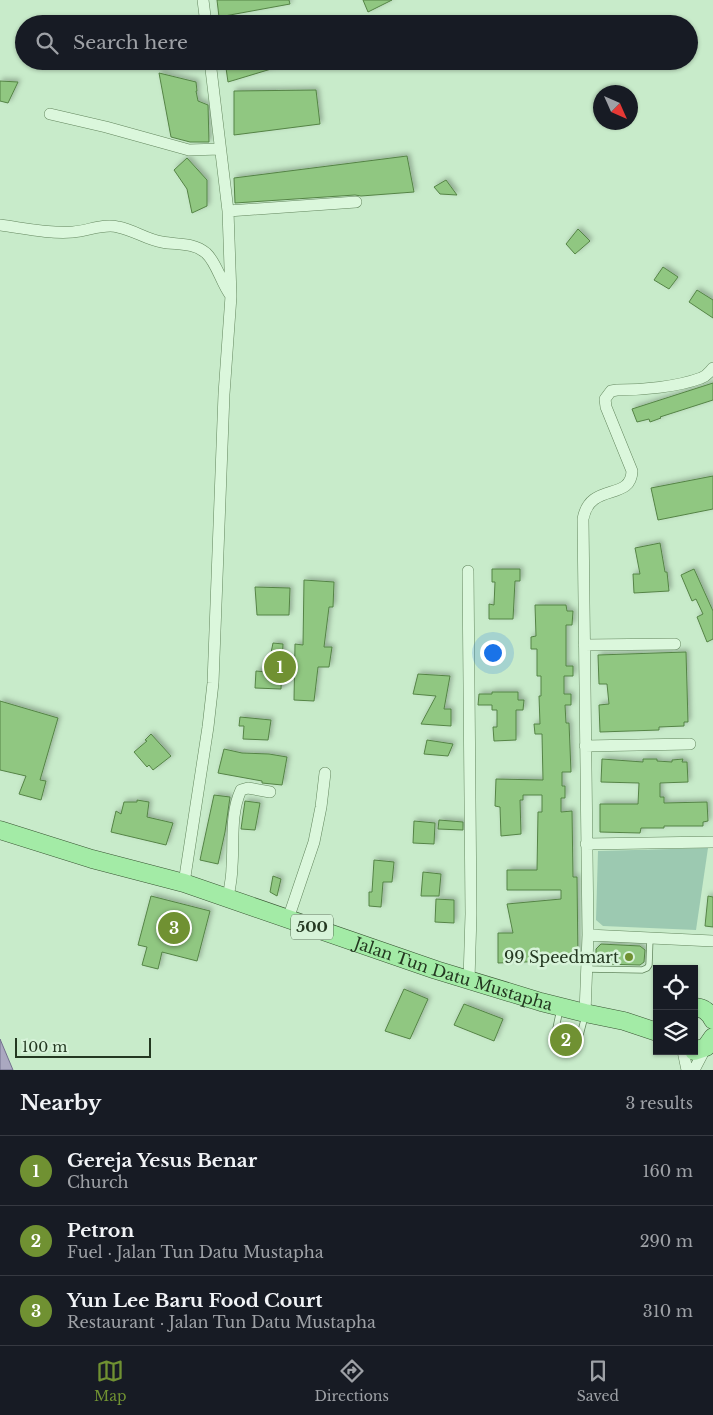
<!DOCTYPE html>
<meta charset="utf-8">
<style>
body{margin:0;font-family:"Libre Baskerville",serif;background:#20242c;color:#f1f3f6}
.controls{position:absolute;right:15px;bottom:15px;display:grid;overflow:hidden;border-radius:0px;box-shadow:0 1px 4px #0004}
.controls button{width:45px;height:45px;display:grid;place-items:center;padding:0;border:0;border-bottom:1px solid #363941;background:#171b24;color:#f1f3f6;font:25px sans-serif}
.compass{position:absolute;left:593px;top:85px;width:45px;height:45px;border-radius:50%;background:#171b24;box-shadow:0 1px 4px #0004;rotate:135deg}
.scale{position:absolute;left:15px;bottom:12px;width:136px;box-sizing:border-box;padding-left:5px;border:2px solid #243821;border-top:0;font-size:14px;line-height:18px;white-space:nowrap;color:#243821;-webkit-text-stroke:4px #d7f3d9;paint-order:stroke}
.you{position:absolute;left:492px;top:652px;width:18px;height:18px;margin:-12px;border:4px solid #fff;border-radius:50%;background:#1a73e8;box-shadow:0 0 0 8px #1a73e833}
.badge{display:grid;place-items:center;width:32px;height:32px;border-radius:50%;background:#709132;color:#fff;font-size:16px;font-weight:700}
.pin{position:absolute;translate:-50% -50%;border:2px solid #fff;box-shadow:0 1px 5px #0006}
.list{margin:0;padding:0;list-style:none}
h2{display:flex;justify-content:space-between;align-items:center;height:65px;margin:0;padding:0 20px;font-size:21px}
h2 small{font-size:16px;font-weight:400;color:#9ea1a6}
.list li{display:grid;grid-template-columns:32px 1fr auto;gap:15px;align-items:center;box-sizing:border-box;height:70px;padding:0 20px;border-top:1px solid #363941}
.list b{display:block;font-size:19px;white-space:nowrap}
.list p{margin:0;font-size:16px;white-space:nowrap;color:#9ea1a6}
.list em{font-size:16px;font-style:normal;color:#9ea1a6}
.icon{flex:none;width:28px;height:28px;fill:none;stroke:currentColor;stroke-width:2;stroke-linecap:round;stroke-linejoin:round}
.map{position:relative;flex:none;width:713px;height:1070px;overflow:hidden}
.search{position:absolute;background:#171b24;box-shadow:0 1px 4px #0004;left:15px;right:15px;top:15px;height:55px;display:flex;align-items:center;gap:12px;box-sizing:border-box;padding:0 18px;border-radius:28px;color:#9ea1a6;font-size:19px}
.sheet{height:275px;background:#171b24}
nav{display:flex;justify-content:space-around;align-items:center;box-sizing:border-box;height:70px;border-top:1px solid #363941;background:#171b24;font-size:14px;color:#9ea1a6}
nav a{display:grid;justify-items:center;gap:2px}
nav .on{color:#709132}
.map>svg:first-child{display:block}
.green{fill:#9cc9b1}
.water{fill:#aaa8c0;stroke:#73708e}
.building{fill:#90c781;stroke:#558446;filter:url(#shadow)}
.lines{fill:none;stroke-linecap:round;stroke-linejoin:round}
.service-casing{stroke:#63865e;stroke-width:7}
.minor-casing{stroke:#63865e;stroke-width:12}
.primary-casing{stroke:#385432;stroke-width:19}
.service{stroke:#dbf7dc;stroke-width:5.5}
.minor{stroke:#dbf7dc;stroke-width:11}
.primary{stroke:#a3eba6;stroke-width:18}
.poi-dot{fill:#709132;stroke:#d7f3d9;stroke-width:2}
.labels{text-anchor:middle;stroke-width:5;stroke-linejoin:round;paint-order:stroke}
.shield{fill:#d7f3d9;stroke:#5a7058;stroke-width:1}
.shield-label{font-size:15px;font-weight:bold;fill:#243821}
.poi-label{font-size:16px;fill:#243821;stroke:#d7f3d9;text-anchor:end}
.street-label{font-size:16px;fill:#243821;stroke:#d7f3d9}
</style>
<div class="map">
<svg width="713" height="1070" viewBox="0 0 713 1070">
<defs>
<filter id="shadow"><feDropShadow dx="2.5" dy="-2.5" stdDeviation="2.5" flood-color="#0004"/></filter>
</defs>
<rect width="100%" height="100%" fill="#c8ebca"/>
<path class="green" d="M708,848L696,930L603,926L596,920L598,851Z"/>
<path class="water" d="M0,1039L13,1070H0Z"/>
<path class="building" d="M217,0H289L290,4L219,17Z
M363,0H392L368,12Z
M225,61H291V63L228,82Z
M159,73L196,82L197,91H196L198,101L208,105L209,142H190L171,137Z
M0,81L18,82L8,103L0,101Z
M316,90L320,124L234,135V91Z
M407,156L414,192L361,196L355,195L235,203L234,178Z
M187,158L207,180V206L192,213L187,189L174,170Z
M446,180L457,195L440,194L434,187Z
M578,229L590,241L575,254L566,244Z
M663,267L678,277L669,289L654,280Z
M697,290L713,300V318L689,302Z
M713,383V400L660,417L661,418L650,422L649,419L637,422L632,409Z
M713,476V509L658,520L651,488Z
M660,543L665,572H667L669,591L634,593L633,574H640L635,548Z
M492,569H520V581H515L513,619H489V604L494,605L495,582H492Z
M694,569L713,611V639L707,642L697,617L703,614L696,599L692,601L681,575Z
M304,580L334,582L333,607H329L324,647H332L329,667H318L314,701L294,700L295,644L303,645Z
M255,587L290,588L289,615H257Z
M535,605H566L567,611H573L572,625H566V666H573V676H564V694H571V705H565L566,723H569L571,772H562V786H565V798H561V812L572,811L573,877H577L578,960L498,963V933H513L507,904L561,899V890H507V870H537L538,812H542V795H523V800H520L521,834L501,836L500,807L495,806L496,779L543,780L542,734H535L534,724H540L539,696H541V676H537V649H531V637L536,636Z
M273,643L283,644L281,689L255,688L256,671L267,672Z
M686,652L688,722H684V726L659,727V730L600,732L599,705L609,704L607,684H599L598,655Z
M418,674L450,676L444,709H451V726L421,724L436,696L413,694Z
M492,692H518V700H524L523,710H516V740L494,741L493,727H497V710H492V705H478L479,694H492Z
M0,701L58,718L40,780L46,781L41,800L19,794L26,776L0,770Z
M240,717L271,720L268,740L243,739L244,726H239Z
M151,734L171,756L153,770L149,765L147,767L134,752L147,741L145,740Z
M427,740L453,744L448,756L424,754Z
M224,749L242,753L269,754L287,757L282,785L262,783V781L218,773Z
M602,759L643,762V759H657V761L672,762V760L683,759L682,762H687L688,782L660,783V797H664V803L707,802L708,821L703,822V826H664V828H641L640,833L600,832V804H638L639,783L601,782Z
M214,795L230,797L225,832L218,864L200,860Z
M137,800L149,802L147,817L173,823L166,845L111,832L116,811L121,814L124,802H137Z
M245,801L260,803L255,830L241,829Z
M439,820L463,822V830L438,829Z
M414,821L435,823L434,844L413,843Z
M374,860L394,862L392,882H383L381,907L369,906V892H372Z
M423,872L441,874L439,896H421Z
M273,876L281,879L277,896L270,892Z
M151,896L210,911L197,961L162,952L158,969L142,965L147,947L138,945Z
M708,896L713,897V927L705,926Z
M436,899L454,900V923L435,922Z
M601,944L640,946L645,950L644,962L640,965L600,964L596,959V949Z
M404,989L428,999L410,1039L385,1031Z
M464,1004L503,1019L494,1041L454,1025Z
M560,1033L574,1036L568,1041L569,1044L572,1046L571,1049L556,1046L557,1043L562,1040Z"/>
<g class="lines">
<defs>
<path id="service" d="M587,969L642,970L647,968L649,965L650,938
M558,1038L555,1033L560,1009
M573,1042L579,1039L585,1016"/>
<path id="minor" d="M203,0L206,24
M50,114L106,127L189,150L220,149
M228,211L356,202
M0,225C23,228 49,234 73,232C88,231 104,223 118,227C134,230 147,240 162,242C177,245 193,242 206,253C217,263 221,283 231,296
M468,571L471,914L469,980
M584,645L675,644
M585,746L690,744
M586,844L712,842
M184,883L208,727L213,683L224,394L231,296L228,211L210,61
M228,897C230,887 232,877 232,866C234,841 230,814 241,790L248,788L270,792
M288,919L314,842L321,807L325,773
M588,935L713,941
M585,1013L588,935L583,519C590,481 631,502 632,471L606,407L605,399L611,391L617,390C642,390 677,387 701,378C707,376 709,372 713,368
M683,1051L687,1070
M694,1070L706,1047"/>
<g id="primary">
<path id="s1" d="M0,830L92,859L184,883L436,970L541,1002L585,1013L624,1021L657,1032"/>
<path d="M694,1007C703,1007 709,1012 713,1020"/>
<path d="M694,1051L706,1047L713,1037"/>
</g>
</defs>
<use href="#service" class="service-casing"/>
<use href="#minor" class="minor-casing"/>
<use href="#primary" class="primary-casing"/>
<use href="#service" class="service"/>
<use href="#minor" class="minor"/>
<use href="#primary" class="primary"/>
</g>
<circle class="poi-dot" cx="629" cy="957" r="5"/>
<g class="labels">
<rect class="shield" x="291" y="914.5" width="42" height="25" rx="4"/>
<g class="shield-label">
<text x="312" y="932">500</text>
</g>
<g class="poi-label">
<text x="619" y="963">99 Speedmart</text>
</g>
<g class="street-label">
<text dy="6" stroke="none"><textPath href="#s1" startOffset="476">Jalan Tun Datu Mustapha</textPath></text>
</g>
</g>
</svg>
<div class="controls">
<button><svg class="icon" aria-label="locate" viewBox="0 0 24 24"><circle cx="12" cy="12" r="6"/><path d="M12 2v4M12 18v4M2 12h4M18 12h4"/></svg></button>
<button><svg class="icon" aria-label="layers" viewBox="0 0 24 24"><path d="M12 4l9 5-9 5-9-5zM3 14l9 5 9-5"/></svg></button>
</div>
<svg class="compass" viewBox="-18 -18 36 36"><path d="M0-13l5 13h-10z" fill="#e53935"/><path d="M0 13l5-13h-10z" fill="#9ea1a6"/></svg>
<div class="scale">100 m</div>
<div class="you"></div>
<div class="pin badge" style="left:280px;top:667px">1</div>
<div class="pin badge" style="left:566px;top:1040px">2</div>
<div class="pin badge" style="left:174px;top:928px">3</div>
<div class="search"><svg class="icon" aria-label="search" viewBox="0 0 24 24"><circle cx="10" cy="10" r="6"/><path d="M15 15l6 6"/></svg>Search here</div>
</div>
<section class="sheet">
<h2>Nearby<small>3 results</small></h2>
<ul class="list">
<li><span class="badge">1</span><div><b>Gereja Yesus Benar</b><p>Church</p></div><em>160 m</em></li>
<li><span class="badge">2</span><div><b>Petron</b><p>Fuel · Jalan Tun Datu Mustapha</p></div><em>290 m</em></li>
<li><span class="badge">3</span><div><b>Yun Lee Baru Food Court</b><p>Restaurant · Jalan Tun Datu Mustapha</p></div><em>310 m</em></li>
</ul>
</section>
<nav>
<a class="on"><svg class="icon" aria-label="map" viewBox="0 0 24 24"><path d="M3 6l6-2 6 2 6-2v14l-6 2-6-2-6 2zM9 4v14M15 6v14"/></svg>Map</a>
<a><svg class="icon" aria-label="directions" viewBox="0 0 24 24"><path d="M12 3l9 9-9 9-9-9zM9 14v-3h6M13 9l2 2-2 2"/></svg>Directions</a>
<a><svg class="icon" aria-label="saved" viewBox="0 0 24 24"><path d="M7 4h10v16l-5-4-5 4z"/></svg>Saved</a>
</nav>
